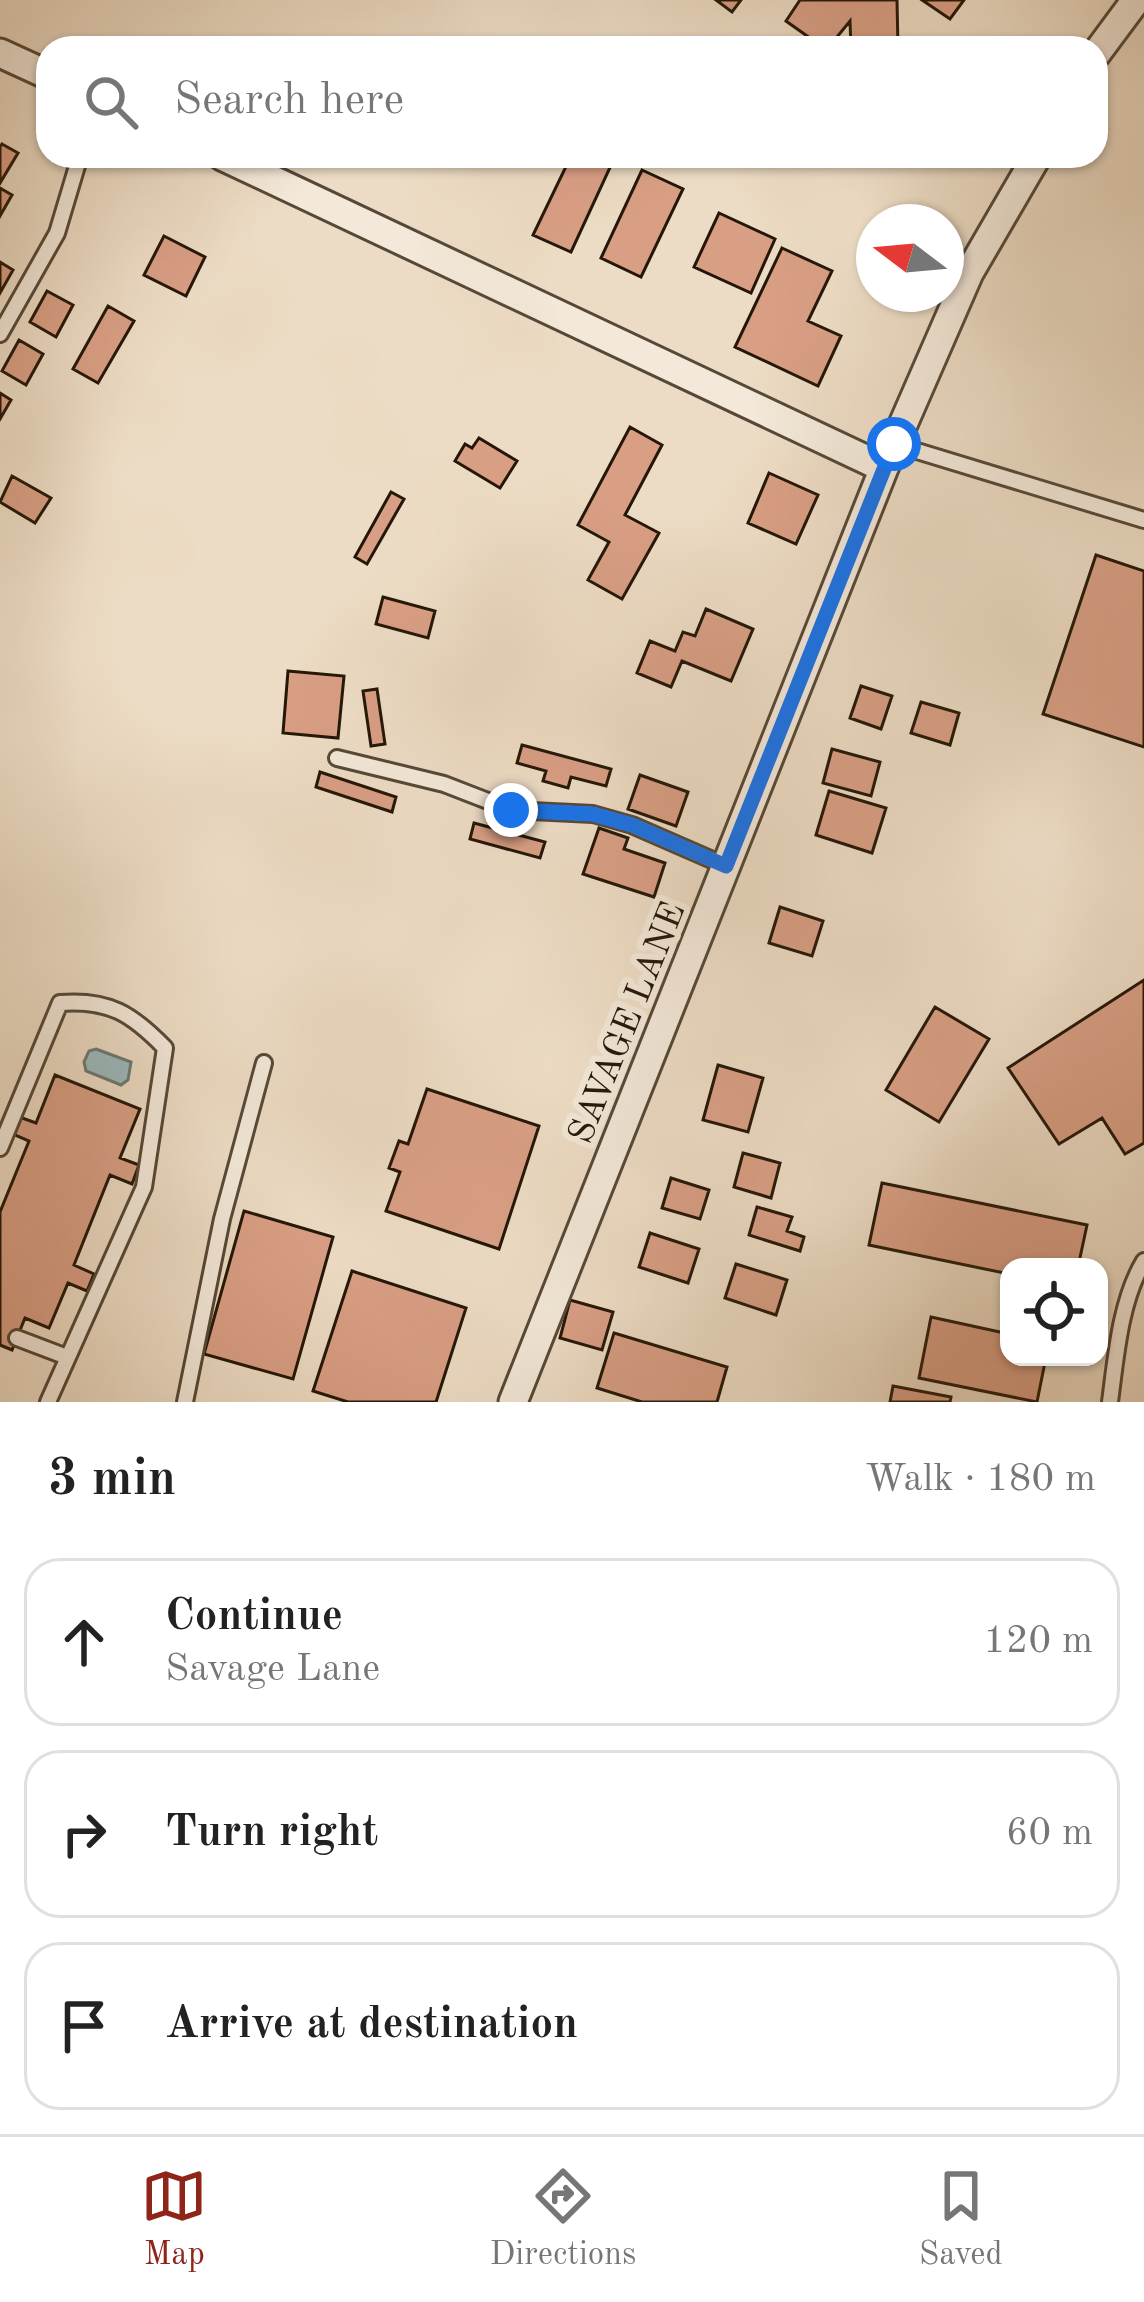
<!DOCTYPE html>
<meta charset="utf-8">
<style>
body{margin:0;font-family:"Old Standard TT",serif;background:#f6f6f6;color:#222}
.controls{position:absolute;right:36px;bottom:36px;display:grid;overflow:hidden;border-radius:24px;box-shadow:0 3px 9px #0004}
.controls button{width:108px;height:108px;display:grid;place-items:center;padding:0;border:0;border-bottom:3px solid #e0e0e0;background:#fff;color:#222;font:60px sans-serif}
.compass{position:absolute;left:856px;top:204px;width:108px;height:108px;border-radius:50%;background:#fff;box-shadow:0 3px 9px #0004;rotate:286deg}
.stop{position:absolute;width:36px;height:36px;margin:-27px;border:9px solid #1a73e8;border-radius:50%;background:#fff}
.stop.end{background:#1a73e8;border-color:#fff;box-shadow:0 3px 12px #0008}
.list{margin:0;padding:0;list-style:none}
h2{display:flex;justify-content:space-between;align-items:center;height:156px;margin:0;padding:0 48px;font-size:51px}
h2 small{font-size:39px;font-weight:400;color:#767676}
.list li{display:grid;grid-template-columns:78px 1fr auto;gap:36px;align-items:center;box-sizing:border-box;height:168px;margin:0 24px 24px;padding:0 24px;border:3px solid #e0e0e0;border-radius:36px}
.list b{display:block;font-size:45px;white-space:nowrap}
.list p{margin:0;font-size:39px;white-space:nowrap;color:#767676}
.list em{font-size:39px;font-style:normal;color:#767676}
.icon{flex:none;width:66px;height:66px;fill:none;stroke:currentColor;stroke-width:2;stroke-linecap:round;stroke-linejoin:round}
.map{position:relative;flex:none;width:1144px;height:1402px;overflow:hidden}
.search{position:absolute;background:#fff;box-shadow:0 3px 9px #0004;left:36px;right:36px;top:36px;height:132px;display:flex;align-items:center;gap:30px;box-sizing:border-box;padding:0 42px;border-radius:36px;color:#767676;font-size:45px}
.sheet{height:732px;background:#fff}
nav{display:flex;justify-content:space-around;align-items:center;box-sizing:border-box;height:168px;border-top:3px solid #e0e0e0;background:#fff;font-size:33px;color:#767676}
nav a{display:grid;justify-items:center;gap:6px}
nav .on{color:#8f2418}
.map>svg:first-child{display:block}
.water{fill:#9bbabd;stroke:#6b7975;stroke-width:3}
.building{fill:#d99f85;stroke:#241708;stroke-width:3}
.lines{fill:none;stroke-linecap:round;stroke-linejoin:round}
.lane-casing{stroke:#564837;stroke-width:20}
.street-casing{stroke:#564837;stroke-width:33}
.lane{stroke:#f3e8d9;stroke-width:14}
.street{stroke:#f3e8d9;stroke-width:27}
.route{stroke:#1a73e8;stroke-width:15}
.labels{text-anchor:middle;stroke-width:12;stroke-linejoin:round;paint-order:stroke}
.street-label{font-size:36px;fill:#241708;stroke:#f3e8d9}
</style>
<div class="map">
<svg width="1144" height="1402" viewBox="0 0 1144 1402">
<rect width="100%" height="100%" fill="#eddcc5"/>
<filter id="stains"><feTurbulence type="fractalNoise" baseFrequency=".00167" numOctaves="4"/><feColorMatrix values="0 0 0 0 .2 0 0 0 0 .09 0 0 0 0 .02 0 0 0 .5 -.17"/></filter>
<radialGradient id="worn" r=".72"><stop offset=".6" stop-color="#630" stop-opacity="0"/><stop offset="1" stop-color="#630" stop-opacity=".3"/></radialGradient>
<path class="water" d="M96,1049L131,1062L128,1080L121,1085L86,1071L84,1062L89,1051Z"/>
<path class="building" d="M716,0H741L732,12Z
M800,0H897L898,48H851L850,21L828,48H824L786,21Z
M922,0H964L950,19Z
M2,144L18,153L0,183V147Z
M571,156H602L613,161L571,252L533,235Z
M642,170L683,189L641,277L601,258Z
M0,188L12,195L0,216Z
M719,213L775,239L751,293L694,267Z
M164,236L205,257L186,296L144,275Z
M782,248L832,271L808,321L841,336L818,386L735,347Z
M0,262L13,270L0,293Z
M47,291L73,305L56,337L30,322Z
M108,306L134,321L98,383L73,369Z
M19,340L43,354L26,385L2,371Z
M0,393L11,400L0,419Z
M630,427L662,445L625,515L659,533L622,599L588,580L609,542L578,525Z
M479,438L517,461L500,488L455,461L465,444L472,448Z
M769,473L818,495L796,544L748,523Z
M12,476L51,498L35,523L0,502Z
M391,492L404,499L367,564L355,557Z
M1096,555L1144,571V747L1043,714Z
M383,597L435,611L428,638L376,624Z
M706,609L753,629L731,681L682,661L671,687L637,673L650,641L675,651L683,632L695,636Z
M288,671L344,676L338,738L283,733Z
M861,686L892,696L881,729L850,718Z
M377,689L385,744L371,746L363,691Z
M921,702L959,713L950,745L911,733Z
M522,745L611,769L606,786L571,777L568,788L543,781L546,771L517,763Z
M832,749L880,762L871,796L823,783Z
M320,772L396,797L392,812L316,787Z
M640,775L688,792L676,826L628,809Z
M829,791L886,808L872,853L816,835Z
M474,823L545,842L540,858L470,839Z
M599,828L628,838L624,849L665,863L654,897L583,874Z
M780,907L823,921L812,956L769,943Z
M1144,980V1143L1125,1154L1102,1118L1059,1144L1008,1068Z
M935,1007L989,1039L939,1122L886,1090Z
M718,1065L763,1078L748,1132L703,1120Z
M55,1075L140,1109L120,1158L139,1165L132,1184L110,1175L74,1265L94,1274L87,1291L68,1283L49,1328L25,1318L12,1350L0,1345V1212L29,1141L8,1132L14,1115L36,1123Z
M427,1089L539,1126L499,1249L386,1211L400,1172L389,1168L399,1141L408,1144Z
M743,1153L780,1163L771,1198L734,1187Z
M671,1178L709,1190L700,1219L662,1208Z
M882,1183L1087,1225L1078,1267H1009V1274L869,1245Z
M757,1207L792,1217L787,1231L804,1237L800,1251L749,1235Z
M244,1211L333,1237L293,1379L204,1354Z
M650,1233L699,1249L688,1283L639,1267Z
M736,1264L787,1280L776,1315L725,1298Z
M352,1271L466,1308L436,1402H348L313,1391Z
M570,1300L613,1312L602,1350L560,1338Z
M931,1317L1009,1334V1357H1046L1037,1402L919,1378Z
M614,1333L727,1367L717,1402H642L597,1388Z
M893,1386L951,1397L950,1402H890Z"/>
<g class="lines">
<defs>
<path id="lane" d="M0,334L57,233L80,156
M894,444L1144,520
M337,758L444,784L511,810L593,814L632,825L726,866
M0,1148L60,1003C109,999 132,1014 165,1048L144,1187L48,1402
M17,1338L67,1357
M185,1402L222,1219L264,1063
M1110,1402C1116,1357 1120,1301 1144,1261"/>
<path id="street" d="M0,53L48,75
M1096,54L1136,0
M222,156L884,468
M513,1402L884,468L969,273L1037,156"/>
</defs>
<use href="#lane" class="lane-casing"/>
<use href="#street" class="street-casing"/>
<use href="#lane" class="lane"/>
<use href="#street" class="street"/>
</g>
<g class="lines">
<path class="route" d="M511,810L592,814L632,825L726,866L894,444"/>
</g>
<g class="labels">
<g class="street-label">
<text transform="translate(625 1022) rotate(-68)" y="13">SAVAGE LANE</text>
</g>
</g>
<rect width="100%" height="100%" filter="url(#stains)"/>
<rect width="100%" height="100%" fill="url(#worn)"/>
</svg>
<div class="controls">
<button><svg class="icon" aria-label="locate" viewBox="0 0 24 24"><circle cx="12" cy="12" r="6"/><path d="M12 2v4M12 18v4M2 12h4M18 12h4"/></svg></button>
</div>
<svg class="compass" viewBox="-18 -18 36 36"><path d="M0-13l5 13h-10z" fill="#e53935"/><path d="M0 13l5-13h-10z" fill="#767676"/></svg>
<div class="stop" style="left:894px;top:444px"></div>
<div class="stop end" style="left:511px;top:810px"></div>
<div class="search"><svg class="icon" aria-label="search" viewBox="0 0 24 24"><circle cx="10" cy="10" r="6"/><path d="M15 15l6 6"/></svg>Search here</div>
</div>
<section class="sheet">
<h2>3 min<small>Walk · 180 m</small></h2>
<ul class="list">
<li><svg class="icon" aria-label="ahead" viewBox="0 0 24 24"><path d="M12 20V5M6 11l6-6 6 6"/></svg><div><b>Continue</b><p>Savage Lane</p></div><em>120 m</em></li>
<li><svg class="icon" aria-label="right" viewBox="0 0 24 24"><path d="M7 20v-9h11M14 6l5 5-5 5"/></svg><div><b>Turn right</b></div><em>60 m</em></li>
<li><svg class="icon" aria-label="arrive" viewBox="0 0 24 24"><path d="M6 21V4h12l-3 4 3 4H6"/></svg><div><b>Arrive at destination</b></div></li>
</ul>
</section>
<nav>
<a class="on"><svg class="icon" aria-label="map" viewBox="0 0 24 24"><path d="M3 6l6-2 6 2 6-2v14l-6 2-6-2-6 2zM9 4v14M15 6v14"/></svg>Map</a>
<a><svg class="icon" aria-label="directions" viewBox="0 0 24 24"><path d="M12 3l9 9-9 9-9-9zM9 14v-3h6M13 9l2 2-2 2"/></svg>Directions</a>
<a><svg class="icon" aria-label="saved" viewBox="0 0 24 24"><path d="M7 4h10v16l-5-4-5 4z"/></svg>Saved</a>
</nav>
